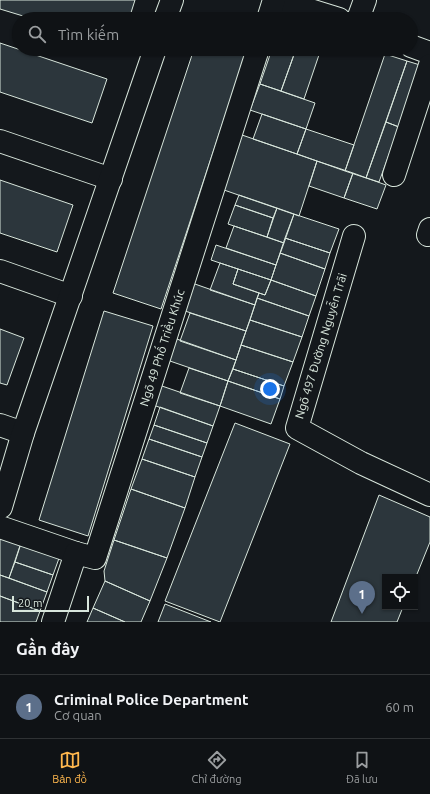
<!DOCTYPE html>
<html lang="vi">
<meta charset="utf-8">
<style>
body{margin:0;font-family:Ubuntu,sans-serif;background:#181b1e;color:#f1f3f6}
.controls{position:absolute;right:12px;bottom:12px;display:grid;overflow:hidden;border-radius:0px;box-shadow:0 1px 3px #0004}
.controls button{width:36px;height:36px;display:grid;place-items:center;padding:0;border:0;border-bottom:1px solid #2f3234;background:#0f1215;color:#f1f3f6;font:20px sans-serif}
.scale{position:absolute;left:12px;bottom:10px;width:77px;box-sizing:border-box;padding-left:4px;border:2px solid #d8e6dc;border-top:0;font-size:11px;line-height:14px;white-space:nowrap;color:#d8e6dc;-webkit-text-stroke:3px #14181c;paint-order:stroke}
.you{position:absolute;left:270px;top:389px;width:14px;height:14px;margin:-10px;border:3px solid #fff;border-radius:50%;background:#1a73e8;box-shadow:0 0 0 6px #1a73e833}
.badge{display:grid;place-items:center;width:26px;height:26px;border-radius:50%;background:#ffb74d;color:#fff;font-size:13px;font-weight:700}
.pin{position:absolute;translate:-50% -33px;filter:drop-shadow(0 1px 2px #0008)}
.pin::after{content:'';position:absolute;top:21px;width:14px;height:12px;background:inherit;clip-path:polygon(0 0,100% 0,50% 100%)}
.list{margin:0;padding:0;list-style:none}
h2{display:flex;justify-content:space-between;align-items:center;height:52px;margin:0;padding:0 16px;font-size:17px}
h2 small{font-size:13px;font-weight:400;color:#9b9ea0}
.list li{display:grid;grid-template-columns:26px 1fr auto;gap:12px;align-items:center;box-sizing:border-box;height:64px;padding:0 16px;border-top:1px solid #2f3234}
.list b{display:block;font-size:15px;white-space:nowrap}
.list p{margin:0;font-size:13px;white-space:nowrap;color:#9b9ea0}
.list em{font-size:13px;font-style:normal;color:#9b9ea0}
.icon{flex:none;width:22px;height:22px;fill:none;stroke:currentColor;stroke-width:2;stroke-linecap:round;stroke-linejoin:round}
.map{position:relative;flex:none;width:430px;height:622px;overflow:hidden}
.search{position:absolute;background:#0f1215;box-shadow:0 1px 3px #0004;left:12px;right:12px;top:12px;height:44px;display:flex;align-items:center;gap:10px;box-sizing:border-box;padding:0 14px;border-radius:22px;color:#9b9ea0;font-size:15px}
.sheet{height:116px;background:#0f1215}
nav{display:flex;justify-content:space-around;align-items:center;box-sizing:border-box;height:56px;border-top:1px solid #2f3234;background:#0f1215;font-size:11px;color:#9b9ea0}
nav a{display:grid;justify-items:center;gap:2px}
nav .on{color:#ffb74d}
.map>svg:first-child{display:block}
.building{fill:#2c363c;stroke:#d8e6dc}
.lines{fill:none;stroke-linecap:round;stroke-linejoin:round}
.minor-casing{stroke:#d8e6dc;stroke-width:24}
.minor{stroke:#14181c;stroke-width:22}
.labels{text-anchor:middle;stroke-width:3;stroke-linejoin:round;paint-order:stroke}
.street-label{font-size:12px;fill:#d8e6dc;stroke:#14181c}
</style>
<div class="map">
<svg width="430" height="622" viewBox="0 0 430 622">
<rect width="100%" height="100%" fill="#14181c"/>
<path class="building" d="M0,0H135L129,19H33L0,9Z
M0,43L107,79L92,123L0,92Z
M194,49H232L246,53L161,309L113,293Z
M272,49H296L281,91L260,84Z
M296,49H321L304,99L281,91Z
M385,54L407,61L366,178L345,171Z
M407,61L420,65L399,127L386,122Z
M260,84L315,103L306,129L250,110Z
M262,114L306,129L297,154L253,139Z
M386,122L399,127L379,182L366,178Z
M306,129L354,145L345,171L297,154Z
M242,135L317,161L299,216L224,190Z
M317,161L353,173L344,198L309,186Z
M353,173L386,185L377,209L344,198Z
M0,180L73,205L57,252L0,233Z
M239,195L277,208L273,218L235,205Z
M235,205L273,218L267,237L228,224Z
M277,208L294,214L284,243L267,237Z
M294,214L339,229L330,253L285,238Z
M234,226L284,243L276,265L226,248Z
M285,238L330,253L325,269L280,253Z
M216,245L276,265L271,280L211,260Z
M280,253L325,269L316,296L271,280Z
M220,263L238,269L233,284L259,293L255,305L210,290Z
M238,269L271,280L265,295L233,284Z
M271,280L316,296L309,316L257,298L259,293L265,295Z
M192,283L255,305L246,331L182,310Z
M257,298L309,316L302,337L250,320Z
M104,311L153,326L88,536L39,520Z
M190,313L246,331L236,360L180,341Z
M250,320L302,337L293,362L241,345Z
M0,329L24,338L7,385L0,383Z
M174,338L236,360L228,381L167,360Z
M241,345L293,362L284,386L233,369Z
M189,368L228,381L220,406L180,393Z
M233,369L284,386L280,399L228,381Z
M228,381L280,399L271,424L220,406Z
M159,385L220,406L213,426L153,405Z
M160,407L213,426L207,443L154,425Z
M235,423L290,444L220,622L165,601Z
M154,425L207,443L202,457L149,439Z
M149,439L202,457L195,477L142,459Z
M142,459L195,477L185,508L131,489Z
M131,489L185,508L167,558L114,540Z
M379,495L430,517V542L415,579V577H385V607H403L397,622H331Z
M4,530L23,537L9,578L0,575V540Z
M23,537L62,550L53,575L15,562Z
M114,540L167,558L150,601L105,581L104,571Z
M15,562L53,575L47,592L9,578Z
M0,575L47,592L40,611L0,596Z
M105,581L150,601L141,622H125L93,608Z
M0,596L40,611L36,622H0Z
M165,604L211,622H158Z
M93,608L125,622H87Z"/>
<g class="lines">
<defs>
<g id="minor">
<path d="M278,0L339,19"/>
<path d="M165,19L172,0"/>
<path d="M268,19L274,0"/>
<path d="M358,19L365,0"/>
<path d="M411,46L430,53"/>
<path d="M0,141L111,179"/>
<path d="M394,175L430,65"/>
<path d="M428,235L430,229"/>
<path d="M354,236L297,428L361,463L430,495"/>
<path d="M0,271L71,296"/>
<path d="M0,425L23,433"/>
<path d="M1,507L23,433L155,49"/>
<path d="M0,527L76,553"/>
<path id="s1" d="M53,622L76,553L95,558L258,49"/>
</g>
</defs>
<use href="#minor" class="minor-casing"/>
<use href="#minor" class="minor"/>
</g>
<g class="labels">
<g class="street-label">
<text transform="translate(321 346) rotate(-73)" y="4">Ngõ 497 Đường Nguyễn Trãi</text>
<text dy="4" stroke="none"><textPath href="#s1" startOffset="313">Ngõ 49 Phố Triều Khúc</textPath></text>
</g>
</g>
</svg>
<div class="controls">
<button><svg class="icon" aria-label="locate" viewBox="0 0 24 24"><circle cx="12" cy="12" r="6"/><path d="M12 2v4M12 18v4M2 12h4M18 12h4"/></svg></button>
</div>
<div class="scale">20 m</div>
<div class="you"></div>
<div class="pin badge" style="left:362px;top:614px;background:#5c6f8a">1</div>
<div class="search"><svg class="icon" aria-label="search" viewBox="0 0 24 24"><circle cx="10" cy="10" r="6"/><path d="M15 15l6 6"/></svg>Tìm kiếm</div>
</div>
<section class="sheet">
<h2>Gần đây<small></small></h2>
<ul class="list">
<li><span class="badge" style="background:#5c6f8a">1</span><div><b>Criminal Police Department</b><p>Cơ quan</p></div><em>60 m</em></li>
</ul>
</section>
<nav>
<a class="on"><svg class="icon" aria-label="map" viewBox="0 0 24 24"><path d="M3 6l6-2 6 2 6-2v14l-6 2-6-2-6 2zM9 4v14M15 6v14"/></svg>Bản đồ</a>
<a><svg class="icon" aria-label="directions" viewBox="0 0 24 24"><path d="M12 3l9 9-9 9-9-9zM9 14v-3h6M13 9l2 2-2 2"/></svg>Chỉ đường</a>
<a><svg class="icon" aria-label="saved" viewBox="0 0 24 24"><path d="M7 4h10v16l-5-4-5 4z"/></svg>Đã lưu</a>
</nav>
